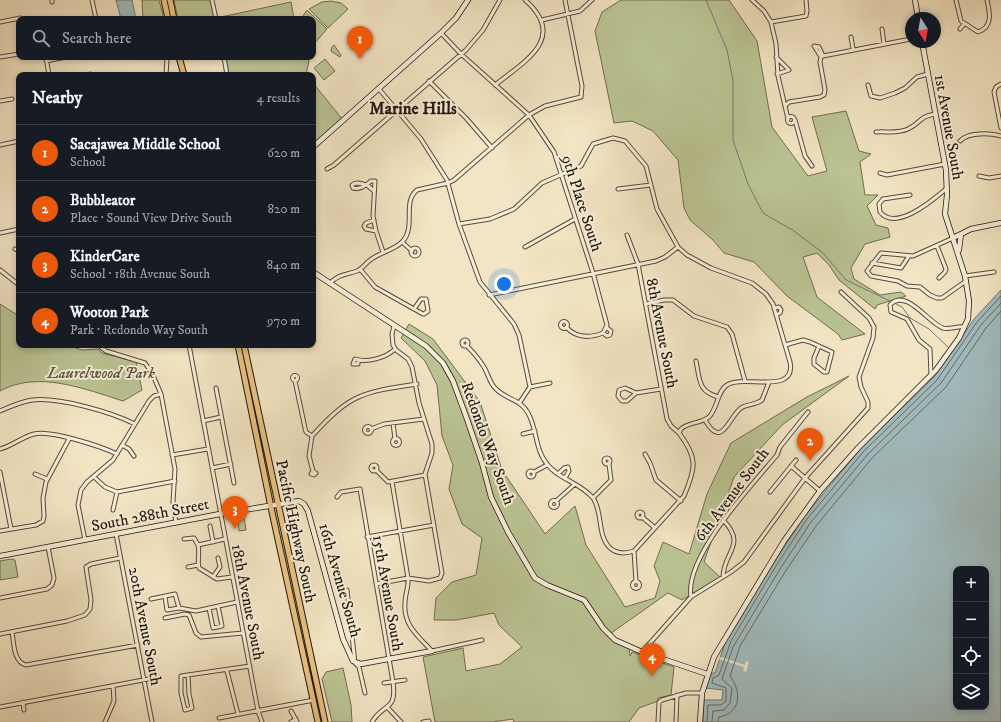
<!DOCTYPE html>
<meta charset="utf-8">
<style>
body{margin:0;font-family:"IM FELL DW Pica",serif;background:#242831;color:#f1f3f6}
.controls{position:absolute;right:12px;bottom:12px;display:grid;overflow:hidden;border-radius:8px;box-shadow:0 2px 6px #0003}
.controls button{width:36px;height:36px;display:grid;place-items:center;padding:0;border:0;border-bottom:1px solid #363941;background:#171b24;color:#f1f3f6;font:20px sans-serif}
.compass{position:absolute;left:905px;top:12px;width:36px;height:36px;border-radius:50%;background:#171b24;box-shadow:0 2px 6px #0003;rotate:169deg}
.you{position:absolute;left:504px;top:284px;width:14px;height:14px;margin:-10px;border:3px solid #fff;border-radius:50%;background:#1a73e8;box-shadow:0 0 0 6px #1a73e833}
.badge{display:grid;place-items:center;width:26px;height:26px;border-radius:50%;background:#ea580c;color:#fff;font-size:13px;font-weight:700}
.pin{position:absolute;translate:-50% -33px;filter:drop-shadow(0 1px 2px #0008)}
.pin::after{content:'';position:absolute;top:21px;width:14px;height:12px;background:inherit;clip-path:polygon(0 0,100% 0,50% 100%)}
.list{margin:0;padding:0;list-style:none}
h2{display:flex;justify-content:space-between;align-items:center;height:52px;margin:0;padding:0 16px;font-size:17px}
h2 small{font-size:13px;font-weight:400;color:#9ea1a6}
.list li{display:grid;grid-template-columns:26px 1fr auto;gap:12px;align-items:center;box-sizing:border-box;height:56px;padding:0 16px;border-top:1px solid #363941}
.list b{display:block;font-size:15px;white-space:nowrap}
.list p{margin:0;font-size:13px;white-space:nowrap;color:#9ea1a6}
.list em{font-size:13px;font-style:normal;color:#9ea1a6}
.icon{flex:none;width:22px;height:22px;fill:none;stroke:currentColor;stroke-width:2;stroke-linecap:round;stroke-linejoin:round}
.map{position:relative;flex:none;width:1001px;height:722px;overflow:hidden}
.search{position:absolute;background:#171b24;box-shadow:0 2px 6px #0003;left:16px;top:16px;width:300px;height:44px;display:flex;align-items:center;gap:10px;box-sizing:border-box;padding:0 14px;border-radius:8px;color:#9ea1a6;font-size:15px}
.panel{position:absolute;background:#171b24;box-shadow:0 2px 6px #0003;left:16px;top:72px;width:300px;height:276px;border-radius:8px}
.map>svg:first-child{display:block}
.green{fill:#bbc494;stroke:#6e6d4e}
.water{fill:#a1bcbf;stroke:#6e7a76;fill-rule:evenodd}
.pier{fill:#f3e5c4}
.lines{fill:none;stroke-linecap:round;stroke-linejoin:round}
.shore{stroke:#616964;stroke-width:1}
.stream{stroke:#6e7a76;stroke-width:1}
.street-casing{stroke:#564a38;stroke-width:5}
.secondary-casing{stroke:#211609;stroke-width:6}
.primary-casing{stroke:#211609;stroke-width:7}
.street{stroke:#f7eed9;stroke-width:3}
.secondary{stroke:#f7eed9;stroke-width:4.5}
.primary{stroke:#eac282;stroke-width:5}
.labels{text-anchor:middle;stroke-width:4;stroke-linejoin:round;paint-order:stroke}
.street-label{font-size:16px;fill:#211609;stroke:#f7eed9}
.park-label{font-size:16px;font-style:italic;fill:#57533a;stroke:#f7eed9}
.neighbourhood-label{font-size:17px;font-weight:bold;fill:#211609;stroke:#f7eed9}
</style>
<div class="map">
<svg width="1001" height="722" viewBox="0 0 1001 722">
<rect width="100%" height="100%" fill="#f3e5c4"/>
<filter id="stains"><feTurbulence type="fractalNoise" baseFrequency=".005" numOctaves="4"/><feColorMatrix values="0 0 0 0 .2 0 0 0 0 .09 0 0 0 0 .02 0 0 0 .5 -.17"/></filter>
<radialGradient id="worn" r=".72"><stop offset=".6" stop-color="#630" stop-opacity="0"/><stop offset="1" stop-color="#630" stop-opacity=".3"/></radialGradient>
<path class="green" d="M142,0H159L164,19H143Z
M174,0H212L216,18L291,2L294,19H178Z
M621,0H729L757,41L772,127L808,176L827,171L812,117L846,111L859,151L871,154L860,162L865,195H878L867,206L876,225L888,228L890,237L865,244L851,268L854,279L880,295L901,292L906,296L877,305L875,309L839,280L829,265L817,253L803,257L817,297L865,334L842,340L838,334L787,296L754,262L724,253L713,240L690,220L684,208L678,160L653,131L632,121L614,123L595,31L602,12Z
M331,1L341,3L348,9L328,28L309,9L322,2Z
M307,10L327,29L313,45V19H301Z
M334,45L341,55L340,57L331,51L332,47Z
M224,57H307L309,61L306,75H227Z
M325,59L335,71L324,80L314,68Z
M313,83L343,120L313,147Z
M0,304L19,316V345H67L82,350L98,349L102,353L136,362L142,390L123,401C85,389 38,370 0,391Z
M409,324L433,339L480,402L502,470L545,534L575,506L586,545L625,607L655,598L660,581L654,566L663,542L689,554L707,494L731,443L807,397L849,376L782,425L734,477L704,562L720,577L682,600L668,593L607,636L629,647L630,656L632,652L674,667L671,695L658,698V701L639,708L629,722H514L513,719L492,722H435L423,657L463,648L466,671L500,664L522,647L499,625L494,613L456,620H434L436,598L452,582L476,575L482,538L462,524L449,489L453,465L442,436L437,385L425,361L401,338Z
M244,517L246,530L239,531L237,518Z
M11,559L15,560L18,577L0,580V561Z
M343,668L351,705L352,722H332L322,679L326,672Z"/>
<path class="water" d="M116,0H132L136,19H121Z
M1001,290V722H703L704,700H722L723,690L706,688L711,673H715L725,643L773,564L804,517L861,448L935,376L974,319ZM956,569H986V707H956Z"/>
<path class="pier" d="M720,657L745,665L746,661L749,662L746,672L743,671L744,667L719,659Z"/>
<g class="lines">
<path class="shore" d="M707,722L708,705H721L726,701V688L712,683L713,678L719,675L731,641L776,566L807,519L864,451L937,380L977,322L1001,296
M712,722L713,711L724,710L730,703L732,688L722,679L733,647L780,569L811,522L868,454L941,383L981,325L1001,303
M718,722L719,717C741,713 742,692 730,676L740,646L785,572L816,526L872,458L946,387L986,328L1001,311"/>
<path class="stream" d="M706,0L727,50L733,80V140L748,184L763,213L794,231L823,253L846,280L890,301
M896,304L902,307L910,318L929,329L948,347"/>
<defs>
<path id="street" d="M52,0V2
M92,0L96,19
M212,0L216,19
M752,0L764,11L771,22L776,44L778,76L788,119
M956,0L961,21L978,32C993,27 990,13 987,0
M542,20L580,11L592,0
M0,22L20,18
M771,22L806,16L807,11L806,0
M882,29L884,44
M960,29L964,24
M441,33L461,54L529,115L554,152L593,273L607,325L603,333C590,338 576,338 566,327
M851,37L853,49
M823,56L911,39
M0,57L19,54
M46,57L49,75
M224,57L227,75
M776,57L789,70L777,74
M46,61L66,57
M87,75L90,74
M166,75L167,59L169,57
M429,81L466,118L492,148
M1001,84L996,87L994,92L1001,128
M495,85C525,61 568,38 525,0
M868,85L871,96L880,98L895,93L905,88L917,77L928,74
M379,89L421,139L447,180L459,224L480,282L514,324L519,335L530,387L520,402
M0,101L12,99
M785,106L789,102L820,97L824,95L825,90L820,62L821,57L814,46L819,47L823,56
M787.5 120a3.5 3.5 0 1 1 7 0a3.5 3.5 0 1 1-7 0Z
M795,120L805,156L812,166
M876,132C887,131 897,134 908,129C921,123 918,117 935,114
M960,141C968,132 990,133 1001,136
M0,145L19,141
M327,169L334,165L466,50L483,30L500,0
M880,173L887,175L945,164
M979,176L989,178L1001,176
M618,189L651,185
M374,191L367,185C362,184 356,181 352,185L353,188C361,190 366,185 371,181H375L373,216L376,231L383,252
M910,195L883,199L879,204L880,212C896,232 933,200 946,189
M374,220L366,223L364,226L366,229L376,231
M459,224L490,219L514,209L542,183L581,166L593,144L613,138L625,141L646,166L657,209L678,247L687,255L711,268L752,283L766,294L773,304L790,362C797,396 743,374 727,385C717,391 718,408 709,417C700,424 688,422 681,429L679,433C698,458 696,468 684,496L634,551C625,554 616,554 609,547C597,534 603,512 593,498C581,483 558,479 547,464C535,450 537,428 528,413C521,399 506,400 495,388C490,383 488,374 484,367C479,359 473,352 467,346
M0,233L19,229
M627,235L638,264L667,419L671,426L679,433
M953,238L913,256L881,253L867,271L871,276L898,281L907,286L920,287L930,295L937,298H942L966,281
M402,242L412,251
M937,246L946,269L945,272L939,278
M525,247L575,219
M411 252a4 4 0 1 1 8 0a4 4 0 1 1-8 0Z
M15,249L19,251
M872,263L901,268L909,256
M360,269L375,287L423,314H424L428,311L426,299H421L414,309
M0,270L19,285
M965,276L994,272
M330,283C339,274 346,275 357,271C362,269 365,264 369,261C379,252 394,251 403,241C416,226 402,202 417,190L448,183L454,180L529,115L545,106L581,97L582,86L565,0
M489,295L656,261L665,257L678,247
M646,304L664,300H673L694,316L727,327L732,334L745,381
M774,308L779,307L781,310L780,313L776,315
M560.5 325a3.5 3.5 0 1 1 7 0a3.5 3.5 0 1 1-7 0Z
M603,333L607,336L610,335L611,331L607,328
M462 343a3 3 0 1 1 6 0a3 3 0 1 1-6 0Z
M98,345L106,351L145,363L152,373L161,394L175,469L173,502L176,523
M189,345L258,711L262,722
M785,345L803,340L810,342L832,352L827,372H824L814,364V358L819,346
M358,360V364H353L355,359C367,363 386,358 395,349
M696,361C700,380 698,392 719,397
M292.5 378a2.5 2.5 0 1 1 5 0a2.5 2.5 0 1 1-5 0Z
M931,376L930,349L919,340L907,319L891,312L890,305C906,287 929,324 943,328C949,330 957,326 964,327
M295,381L305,428L306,432L312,436L309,456L313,471L316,473L314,475L311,474L313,471
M530,387L550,383
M216,388L234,483
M636,393L625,388L619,390L618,396L622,401H627L636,393L661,389
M0,411C11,406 21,402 32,400C59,397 111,412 135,424
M705,420C722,450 728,418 741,408C747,404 756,405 762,400L769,382
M203,421L221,417
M393,423L395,439
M364.5 430a3.5 3.5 0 1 1 7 0a3.5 3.5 0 1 1-7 0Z
M371,429L384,424L424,419
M523,434L535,431
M312,436C350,394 362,392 417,384
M392.5 442a3.5 3.5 0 1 1 7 0a3.5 3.5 0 1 1-7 0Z
M122,445L129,449L134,456
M0,449C12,446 22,437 34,434C51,430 100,446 117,454
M645,454L650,463L656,480L681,501
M172,455L208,449
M604 461a3 3 0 1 1 6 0a3 3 0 1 1-6 0Z
M371 468a3 3 0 1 1 6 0a3 3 0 1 1-6 0Z
M791,466L820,491
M212,468L231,464
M376,470L388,482L425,475
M528 474a3 3 0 1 1 6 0a3 3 0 1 1-6 0Z
M0,472L11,529
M534,472L547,465
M559,473L564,468L568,467L569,471L565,478
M35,474L47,479
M94,477L105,487L117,492L175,481
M392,482L408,578C409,587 405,594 405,603C403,625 418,636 432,651L482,640
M770,492L796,460
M337,497L341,492L360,489L393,682C397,712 384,702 372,722
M593,498L611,480L609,464
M550.5 504a3.5 3.5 0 1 1 7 0a3.5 3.5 0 1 1-7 0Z
M556,501L575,484
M113,510L117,492
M637 515a3 3 0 1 1 6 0a3 3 0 1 1-6 0Z
M642,517L654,527
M210,526L213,542
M0,531L36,525L43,521L44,516L43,498L46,482L69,439
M116,534L152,722
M367,537L434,525
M184,539L194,538L198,545
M225,539L198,545C200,553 197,561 199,568L217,579L232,577
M85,540L78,505L81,490L87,482L113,460L149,401L154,396L161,394
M634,551L636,582
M188,567L198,565
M213,577L220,567L218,558
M723,577C723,553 747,545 724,521
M632.5 585a3.5 3.5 0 1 1 7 0a3.5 3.5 0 1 1-7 0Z
M376,584L408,578L429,581L440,578L442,573L425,474L432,453V444L419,403L412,367L408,359L396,350L393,345L392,334L394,326
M347,590L355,663L359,667L365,693
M165,597L167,610L179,608
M691,597L731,572L744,562L805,478L868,408V402L861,387L859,377L873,338L874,327L869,318L841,292
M691,597C684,557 752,485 777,455L780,447L808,412
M0,598L47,589L52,585L54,578L48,547
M151,599L175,594L179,608L196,611L237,602
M209,608L213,628L222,626L218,606
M165,618L185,614L189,615L196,633L201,637L243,633
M12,632C14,642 13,662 26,665L138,645
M0,634L67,621L85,615L90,609L91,600L86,567L91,564L120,558
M642,652L691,597
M227,671L238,714
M188,675L189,694L192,708L185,710L181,693V676L250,666
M384,683L405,680
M23,702L24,710
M0,707L159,677
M388,708L401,722
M291,711L297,722
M219,718L314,700
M105,722L114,701L113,686
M291,722L296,719
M423,722L429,721
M658,722L659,702L662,700L686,693H702
M676,722L677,695"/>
<path id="secondary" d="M915,0L918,18
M313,147L441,33L456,18L468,0
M953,238L971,229L1001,223
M959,250L961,234
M313,272L426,346L443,363L453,381L467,419L482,463L491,497L508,532L535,578L547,585L584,600L603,628L615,640L642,652L707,674
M0,556L220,514L299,501L304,504L308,511L343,639L353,661L361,664L432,651
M700,722L702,693L714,657L784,541L820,491L858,448L936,370L959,338L968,319L969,301L965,276L945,214L947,195L946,170L922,42"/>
<path id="primary" d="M164,0L168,19
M170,0L174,19
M179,57L184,75
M238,345L272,512L318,722
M244,345L325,722"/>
</defs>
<use href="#street" class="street-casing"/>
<use href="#secondary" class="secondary-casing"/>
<use href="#primary" class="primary-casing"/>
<use href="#street" class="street"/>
<use href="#secondary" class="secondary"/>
<use href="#primary" class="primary"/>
</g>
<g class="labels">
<g class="street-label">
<text transform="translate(950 127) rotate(80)" y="6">1st Avenue South</text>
<text transform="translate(583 203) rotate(72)" y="6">9th Place South</text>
<text transform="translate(663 333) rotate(79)" y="6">8th Avenue South</text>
<text transform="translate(489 443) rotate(70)" y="6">Redondo Way South</text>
<text transform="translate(731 494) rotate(-53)" y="6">6th Avenue South</text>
<text transform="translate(150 514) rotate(-11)" y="6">South 288th Street</text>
<text transform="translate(297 531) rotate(78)" y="6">Pacific Highway South</text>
<text transform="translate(341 580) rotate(74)" y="6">16th Avenue South</text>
<text transform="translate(389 593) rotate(80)" y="6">15th Avenue South</text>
<text transform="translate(249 602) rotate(79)" y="6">18th Avenue South</text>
<text transform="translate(146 626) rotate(79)" y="6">20th Avenue South</text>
</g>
<g class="park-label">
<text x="101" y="378">Laurelwood Park</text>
</g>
<g class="neighbourhood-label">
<text x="413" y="114">Marine Hills</text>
</g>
</g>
<rect width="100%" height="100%" filter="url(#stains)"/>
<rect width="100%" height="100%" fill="url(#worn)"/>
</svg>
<div class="controls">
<button>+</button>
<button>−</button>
<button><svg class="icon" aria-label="locate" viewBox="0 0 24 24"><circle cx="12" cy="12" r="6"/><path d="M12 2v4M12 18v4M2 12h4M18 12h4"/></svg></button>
<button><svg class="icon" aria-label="layers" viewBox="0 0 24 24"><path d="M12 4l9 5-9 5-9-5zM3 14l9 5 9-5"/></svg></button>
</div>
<svg class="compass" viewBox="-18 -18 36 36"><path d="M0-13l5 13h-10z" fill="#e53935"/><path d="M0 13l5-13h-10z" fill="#9ea1a6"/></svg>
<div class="you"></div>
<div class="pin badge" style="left:360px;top:59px">1</div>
<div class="pin badge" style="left:810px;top:461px">2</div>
<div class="pin badge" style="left:235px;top:529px">3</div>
<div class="pin badge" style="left:652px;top:676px">4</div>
<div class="search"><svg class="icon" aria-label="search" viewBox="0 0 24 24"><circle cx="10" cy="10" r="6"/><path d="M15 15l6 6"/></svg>Search here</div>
<section class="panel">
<h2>Nearby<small>4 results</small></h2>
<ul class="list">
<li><span class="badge">1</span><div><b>Sacajawea Middle School</b><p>School</p></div><em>620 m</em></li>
<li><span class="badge">2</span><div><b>Bubbleator</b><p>Place · Sound View Drive South</p></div><em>820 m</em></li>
<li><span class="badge">3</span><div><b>KinderCare</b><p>School · 18th Avenue South</p></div><em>840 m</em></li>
<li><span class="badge">4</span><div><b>Wooton Park</b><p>Park · Redondo Way South</p></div><em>970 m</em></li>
</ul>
</section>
</div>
